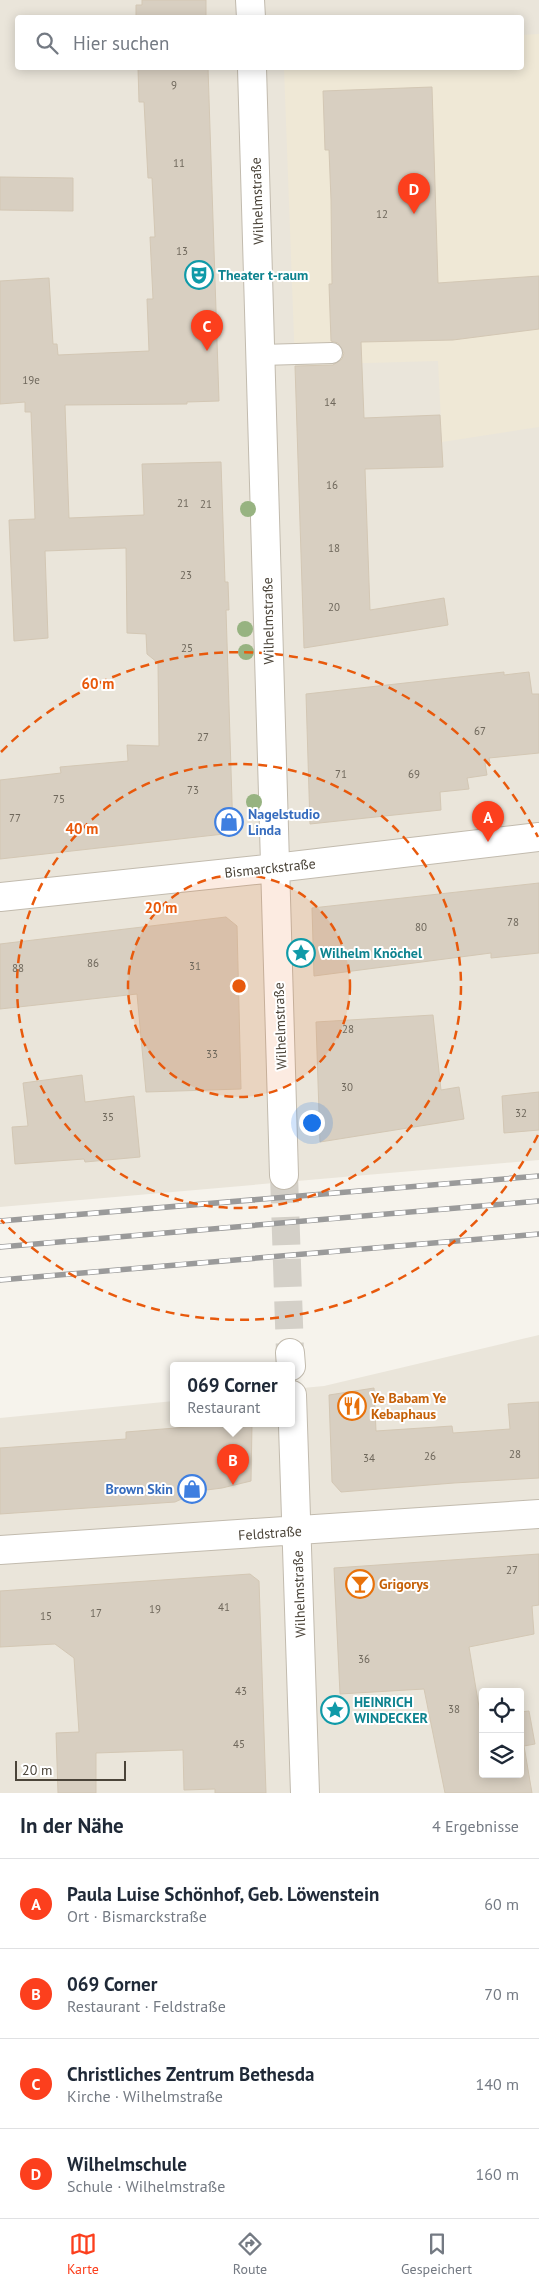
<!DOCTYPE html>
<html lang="de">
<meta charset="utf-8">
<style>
body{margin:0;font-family:"PT Sans",sans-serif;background:#f6f6f7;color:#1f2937}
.controls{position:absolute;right:15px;bottom:15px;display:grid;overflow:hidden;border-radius:5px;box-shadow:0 2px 12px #0003}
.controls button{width:45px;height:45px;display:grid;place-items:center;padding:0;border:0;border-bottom:1px solid #e0e1e3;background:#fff;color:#1f2937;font:25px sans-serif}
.scale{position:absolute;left:15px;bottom:12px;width:111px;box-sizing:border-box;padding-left:5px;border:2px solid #4b4439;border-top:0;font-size:14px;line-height:18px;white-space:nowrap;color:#4b4439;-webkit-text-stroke:4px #fff;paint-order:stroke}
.you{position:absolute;left:311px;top:1122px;width:18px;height:18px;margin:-12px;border:4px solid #fff;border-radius:50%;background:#1a73e8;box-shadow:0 0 0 8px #1a73e833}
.badge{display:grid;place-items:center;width:32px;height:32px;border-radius:50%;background:#fc3f1d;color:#fff;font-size:16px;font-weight:700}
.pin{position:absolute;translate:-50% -41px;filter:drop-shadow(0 1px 2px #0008)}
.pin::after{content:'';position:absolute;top:26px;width:18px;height:15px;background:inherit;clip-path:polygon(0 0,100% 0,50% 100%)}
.popup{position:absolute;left:170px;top:1362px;width:125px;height:65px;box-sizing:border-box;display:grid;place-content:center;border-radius:5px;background:#fff;filter:drop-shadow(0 1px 4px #0005);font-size:16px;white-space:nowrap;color:#747a83}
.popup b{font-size:19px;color:#1f2937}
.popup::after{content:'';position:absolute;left:50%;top:100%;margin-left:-10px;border:10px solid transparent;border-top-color:#fff}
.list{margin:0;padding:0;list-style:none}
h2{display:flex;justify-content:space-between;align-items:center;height:65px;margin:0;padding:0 20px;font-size:21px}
h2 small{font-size:16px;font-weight:400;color:#747a83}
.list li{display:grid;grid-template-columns:32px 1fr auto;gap:15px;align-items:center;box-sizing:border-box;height:90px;padding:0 20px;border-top:1px solid #e0e1e3}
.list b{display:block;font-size:19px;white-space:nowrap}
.list p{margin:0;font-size:16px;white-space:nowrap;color:#747a83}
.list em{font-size:16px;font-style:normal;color:#747a83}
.icon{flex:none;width:28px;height:28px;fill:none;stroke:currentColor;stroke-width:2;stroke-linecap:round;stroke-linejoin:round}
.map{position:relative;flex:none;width:539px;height:1793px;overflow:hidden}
.search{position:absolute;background:#fff;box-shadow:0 2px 12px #0003;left:15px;right:15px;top:15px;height:55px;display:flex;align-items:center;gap:12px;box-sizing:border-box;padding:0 18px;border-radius:5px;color:#747a83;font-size:19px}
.sheet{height:425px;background:#fff}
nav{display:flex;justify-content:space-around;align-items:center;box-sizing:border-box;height:70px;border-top:1px solid #e0e1e3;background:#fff;font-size:14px;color:#747a83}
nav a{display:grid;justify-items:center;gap:2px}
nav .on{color:#fc3f1d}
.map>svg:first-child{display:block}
.residential{fill:#eae5da;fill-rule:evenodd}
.education{fill:#efe8d6}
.building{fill:#d8cfc1;stroke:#d3c7b4}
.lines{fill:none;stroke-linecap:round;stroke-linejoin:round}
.street-tunnel{stroke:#d4d0c8;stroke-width:28;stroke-dasharray:28 14;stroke-linecap:butt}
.lane-casing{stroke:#c2bbae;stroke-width:22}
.street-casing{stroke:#c2bbae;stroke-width:30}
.lane{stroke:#fff;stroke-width:20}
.street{stroke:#fff;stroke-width:28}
.rail-casing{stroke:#9a9a9a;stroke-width:5.5}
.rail{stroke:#fff;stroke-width:4;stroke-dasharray:11;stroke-linecap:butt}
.tree{fill:#97b381}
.ring{fill:none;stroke:#e8590c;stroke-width:2.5;stroke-dasharray:9 6}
.labels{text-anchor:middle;stroke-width:4;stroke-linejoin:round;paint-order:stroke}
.number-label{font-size:11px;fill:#6e675b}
.street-label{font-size:14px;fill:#4b4439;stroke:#fff}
.culture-label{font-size:14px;font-weight:bold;fill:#0d838f;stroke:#fff;text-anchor:start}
.shop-label{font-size:14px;font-weight:bold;fill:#366cbe;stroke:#fff;text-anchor:start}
.food-label{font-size:14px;font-weight:bold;fill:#c56008;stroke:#fff;text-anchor:start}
.centre{fill:#e8590c;stroke:#fff;stroke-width:2.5}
.ring-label{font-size:15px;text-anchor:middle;font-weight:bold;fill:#e8590c;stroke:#fff;stroke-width:4;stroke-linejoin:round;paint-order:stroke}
</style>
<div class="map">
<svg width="539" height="1793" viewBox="0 0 539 1793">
<rect width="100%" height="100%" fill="#f6f3ec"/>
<path class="residential" d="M0,0H539V1160L0,1207ZM18,18H522V68H18Z
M539,1335V1793H0V1418L174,1401V1424H292V1389L324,1386ZM483,1692H520V1774H483Z"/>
<path class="education" d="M539,34V427L442,442L438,361L295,365L284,68H522V35Z"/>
<path class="building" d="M142,0H206V18H136V5H142Z
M138,68H208L219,401L187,402V404L65,405L69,518L144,515L142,464L221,462L225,582H228L229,610H226L233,833L0,859V780L61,773L60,767L128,761L127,745L159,746L158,663L147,654L146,634L127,633L126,548L45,551L48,638L14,641L9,520L35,519L31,412H25V402L0,404V281L49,278L53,344H57L58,355L149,351L147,299H153L150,237H155L152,178H148L144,102H139Z
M432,87L438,283L539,276V329L453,340L361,342L364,418L440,415L443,467L365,469L370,610L444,598L448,625L304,648L295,366L333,365L342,359L344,353L338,343L331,341L329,284H332L331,200L329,150H325L323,91Z
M0,177L73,178V211L0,210Z
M504,672V675L529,672L532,694H539V753L489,758L490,763H485L487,775L467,778L469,789L440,792L441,810L310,824L306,694Z
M539,883V953L491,958V953L314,976L312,908Z
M226,917L237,926L241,1089L146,1092L137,994L0,1009V944Z
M433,1015L441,1090L459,1087L464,1119L320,1142L316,1022Z
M82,1075L85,1102L134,1096L140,1157L85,1162L84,1159L15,1164L12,1127L28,1126L23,1083Z
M539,1092V1130L504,1133L502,1096Z
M374,1388L376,1431L452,1426L453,1433L510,1429L508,1404L539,1402V1478L454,1483L341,1492L332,1482L329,1395Z
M200,1424H252L251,1481L222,1488L199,1491L175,1502L0,1514V1448L126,1439V1432L200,1426Z
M539,1554V1605L532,1606L534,1634L469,1647L481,1719H483V1774H520V1712L529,1711L535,1744L524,1746L532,1793H445L424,1689L340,1694L334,1568Z
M250,1574L259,1581L266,1793H215V1789L184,1790L183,1750L96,1753V1793H58L56,1733L79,1732L74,1658L55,1644L0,1647V1591Z"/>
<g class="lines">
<path class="street-tunnel" d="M284,1175L290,1353"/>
<defs>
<path id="lane" d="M261,355L332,353"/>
<path id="street" d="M250,0L251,18
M252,68L284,1175
M0,897L275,868L539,837
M290,1353L291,1366
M292,1395L305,1793
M0,1550L539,1514"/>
</defs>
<use href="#lane" class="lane-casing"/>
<use href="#street" class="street-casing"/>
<use href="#lane" class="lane"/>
<use href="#street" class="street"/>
<defs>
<path id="rail" d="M0,1221L539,1176
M0,1247L539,1201
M0,1280L539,1234"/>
</defs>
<use href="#rail" class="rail-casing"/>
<use href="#rail" class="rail"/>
</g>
<g class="tree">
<circle cx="248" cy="509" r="8"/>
<circle cx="245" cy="629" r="8"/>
<circle cx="246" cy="652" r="8"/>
<circle cx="254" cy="802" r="8"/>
</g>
<circle cx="239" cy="986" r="111" fill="#e8590c" fill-opacity=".12"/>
<g class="ring">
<circle cx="239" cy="986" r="111"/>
<circle cx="239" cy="986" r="222"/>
<path d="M538 1135A334 334 0 0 1 1 1220M1 752A334 334 0 0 1 538 837"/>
</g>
<defs>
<symbol id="theatre-ring" viewBox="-11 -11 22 22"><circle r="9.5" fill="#fff" stroke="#0f9aa8" stroke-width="1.5"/><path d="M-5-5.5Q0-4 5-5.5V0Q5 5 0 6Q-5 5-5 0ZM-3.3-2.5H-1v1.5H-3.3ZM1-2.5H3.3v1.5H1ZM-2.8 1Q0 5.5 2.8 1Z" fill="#0f9aa8"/></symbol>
<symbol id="shop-ring" viewBox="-11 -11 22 22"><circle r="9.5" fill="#fff" stroke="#3f7fe0" stroke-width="1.5"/><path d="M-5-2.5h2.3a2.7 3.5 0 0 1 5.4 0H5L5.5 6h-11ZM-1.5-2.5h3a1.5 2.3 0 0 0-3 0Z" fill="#3f7fe0"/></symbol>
<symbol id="sight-ring" viewBox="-11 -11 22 22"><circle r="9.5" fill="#fff" stroke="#0f9aa8" stroke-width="1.5"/><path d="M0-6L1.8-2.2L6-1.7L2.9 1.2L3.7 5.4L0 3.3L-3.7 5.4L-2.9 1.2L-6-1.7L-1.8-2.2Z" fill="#0f9aa8"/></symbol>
<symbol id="restaurant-ring" viewBox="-11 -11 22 22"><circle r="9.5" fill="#fff" stroke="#e8710a" stroke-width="1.5"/><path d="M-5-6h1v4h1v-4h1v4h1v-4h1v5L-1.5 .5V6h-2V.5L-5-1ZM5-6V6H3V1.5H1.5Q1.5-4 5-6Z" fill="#e8710a"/></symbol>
<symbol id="bar-ring" viewBox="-11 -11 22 22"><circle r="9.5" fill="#fff" stroke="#e8710a" stroke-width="1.5"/><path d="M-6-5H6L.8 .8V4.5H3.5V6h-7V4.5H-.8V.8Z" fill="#e8710a"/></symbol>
</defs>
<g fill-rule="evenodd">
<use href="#theatre-ring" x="183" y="259" width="32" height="32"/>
<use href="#shop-ring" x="213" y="806" width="32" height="32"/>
<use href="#sight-ring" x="285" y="937" width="32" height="32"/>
<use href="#restaurant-ring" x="336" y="1390" width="32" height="32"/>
<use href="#shop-ring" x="176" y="1473" width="32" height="32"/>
<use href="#bar-ring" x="344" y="1568" width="32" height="32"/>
<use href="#sight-ring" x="319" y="1694" width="32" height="32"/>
</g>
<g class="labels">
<g class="number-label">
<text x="174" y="89">9</text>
<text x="179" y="167">11</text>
<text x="382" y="218">12</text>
<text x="182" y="255">13</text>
<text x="31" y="384">19e</text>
<text x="330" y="406">14</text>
<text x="332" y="489">16</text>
<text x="183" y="507">21</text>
<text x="206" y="508">21</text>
<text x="334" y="552">18</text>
<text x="186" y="579">23</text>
<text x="334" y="611">20</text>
<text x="187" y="652">25</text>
<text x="480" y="735">67</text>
<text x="203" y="741">27</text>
<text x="341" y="778">71</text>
<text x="414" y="778">69</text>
<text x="193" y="794">73</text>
<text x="59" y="803">75</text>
<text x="15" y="822">77</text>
<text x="513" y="926">78</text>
<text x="421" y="931">80</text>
<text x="93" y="967">86</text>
<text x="195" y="970">31</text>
<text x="18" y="972">88</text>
<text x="348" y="1033">28</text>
<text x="212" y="1058">33</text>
<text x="347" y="1091">30</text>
<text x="521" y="1117">32</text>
<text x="108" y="1121">35</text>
<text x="515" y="1458">28</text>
<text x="430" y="1460">26</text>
<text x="369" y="1462">34</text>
<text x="512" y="1574">27</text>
<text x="224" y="1611">41</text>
<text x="155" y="1613">19</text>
<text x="96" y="1617">17</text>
<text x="46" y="1620">15</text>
<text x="364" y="1663">36</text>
<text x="241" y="1695">43</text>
<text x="454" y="1713">38</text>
<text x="239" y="1748">45</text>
</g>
<g class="street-label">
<text transform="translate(257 201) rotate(-92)" y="5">Wilhelmstraße</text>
<text transform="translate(268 621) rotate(-91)" y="5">Wilhelmstraße</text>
<text transform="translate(270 868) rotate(-6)" y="5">Bismarckstraße</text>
<text transform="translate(280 1026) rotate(-92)" y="5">Wilhelmstraße</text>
<text transform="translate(270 1533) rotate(-4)" y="5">Feldstraße</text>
<text transform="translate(299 1594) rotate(-92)" y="5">Wilhelmstraße</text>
</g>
<g class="culture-label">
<text x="218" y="280">Theater t-raum</text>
<text x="320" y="958">Wilhelm Knöchel</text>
<text x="354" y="1707">HEINRICH<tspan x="354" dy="16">WINDECKER</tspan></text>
</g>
<g class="shop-label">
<text x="248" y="819">Nagelstudio<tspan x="248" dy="16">Linda</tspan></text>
<text x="173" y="1494" text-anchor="end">Brown Skin</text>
</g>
<g class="food-label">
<text x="371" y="1403">Ye Babam Ye<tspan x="371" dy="16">Kebaphaus</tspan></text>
<text x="379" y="1589">Grigorys</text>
</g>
</g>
<circle cx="239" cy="986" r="8" class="centre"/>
<g class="ring-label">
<text x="98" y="689">60 m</text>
<text x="82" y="834">40 m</text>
<text x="161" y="913">20 m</text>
</g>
</svg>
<div class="controls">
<button><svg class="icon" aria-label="locate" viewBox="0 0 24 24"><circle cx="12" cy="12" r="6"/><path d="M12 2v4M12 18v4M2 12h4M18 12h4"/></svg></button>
<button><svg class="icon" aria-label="layers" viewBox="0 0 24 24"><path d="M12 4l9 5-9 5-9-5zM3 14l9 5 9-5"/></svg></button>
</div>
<div class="scale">20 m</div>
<div class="you"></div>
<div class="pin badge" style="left:488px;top:842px">A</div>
<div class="pin badge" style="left:233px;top:1485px">B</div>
<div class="popup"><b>069 Corner</b>Restaurant</div>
<div class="pin badge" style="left:207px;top:351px">C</div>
<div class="pin badge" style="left:414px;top:214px">D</div>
<div class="search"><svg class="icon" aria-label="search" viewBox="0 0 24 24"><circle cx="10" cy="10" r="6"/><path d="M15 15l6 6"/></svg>Hier suchen</div>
</div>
<section class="sheet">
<h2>In der Nähe<small>4 Ergebnisse</small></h2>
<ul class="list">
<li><span class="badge">A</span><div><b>Paula Luise Schönhof, Geb. Löwenstein</b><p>Ort · Bismarckstraße</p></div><em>60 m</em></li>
<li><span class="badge">B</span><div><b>069 Corner</b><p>Restaurant · Feldstraße</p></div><em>70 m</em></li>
<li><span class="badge">C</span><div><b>Christliches Zentrum Bethesda</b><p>Kirche · Wilhelmstraße</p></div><em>140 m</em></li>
<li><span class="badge">D</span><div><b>Wilhelmschule</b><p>Schule · Wilhelmstraße</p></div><em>160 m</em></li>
</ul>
</section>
<nav>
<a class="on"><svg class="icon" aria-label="map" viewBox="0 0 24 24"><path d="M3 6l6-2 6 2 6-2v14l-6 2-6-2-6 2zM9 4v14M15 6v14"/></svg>Karte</a>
<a><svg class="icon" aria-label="directions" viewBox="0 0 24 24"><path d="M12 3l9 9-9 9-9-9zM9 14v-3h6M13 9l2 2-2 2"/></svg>Route</a>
<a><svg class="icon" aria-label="saved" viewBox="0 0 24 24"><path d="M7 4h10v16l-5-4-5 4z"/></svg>Gespeichert</a>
</nav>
